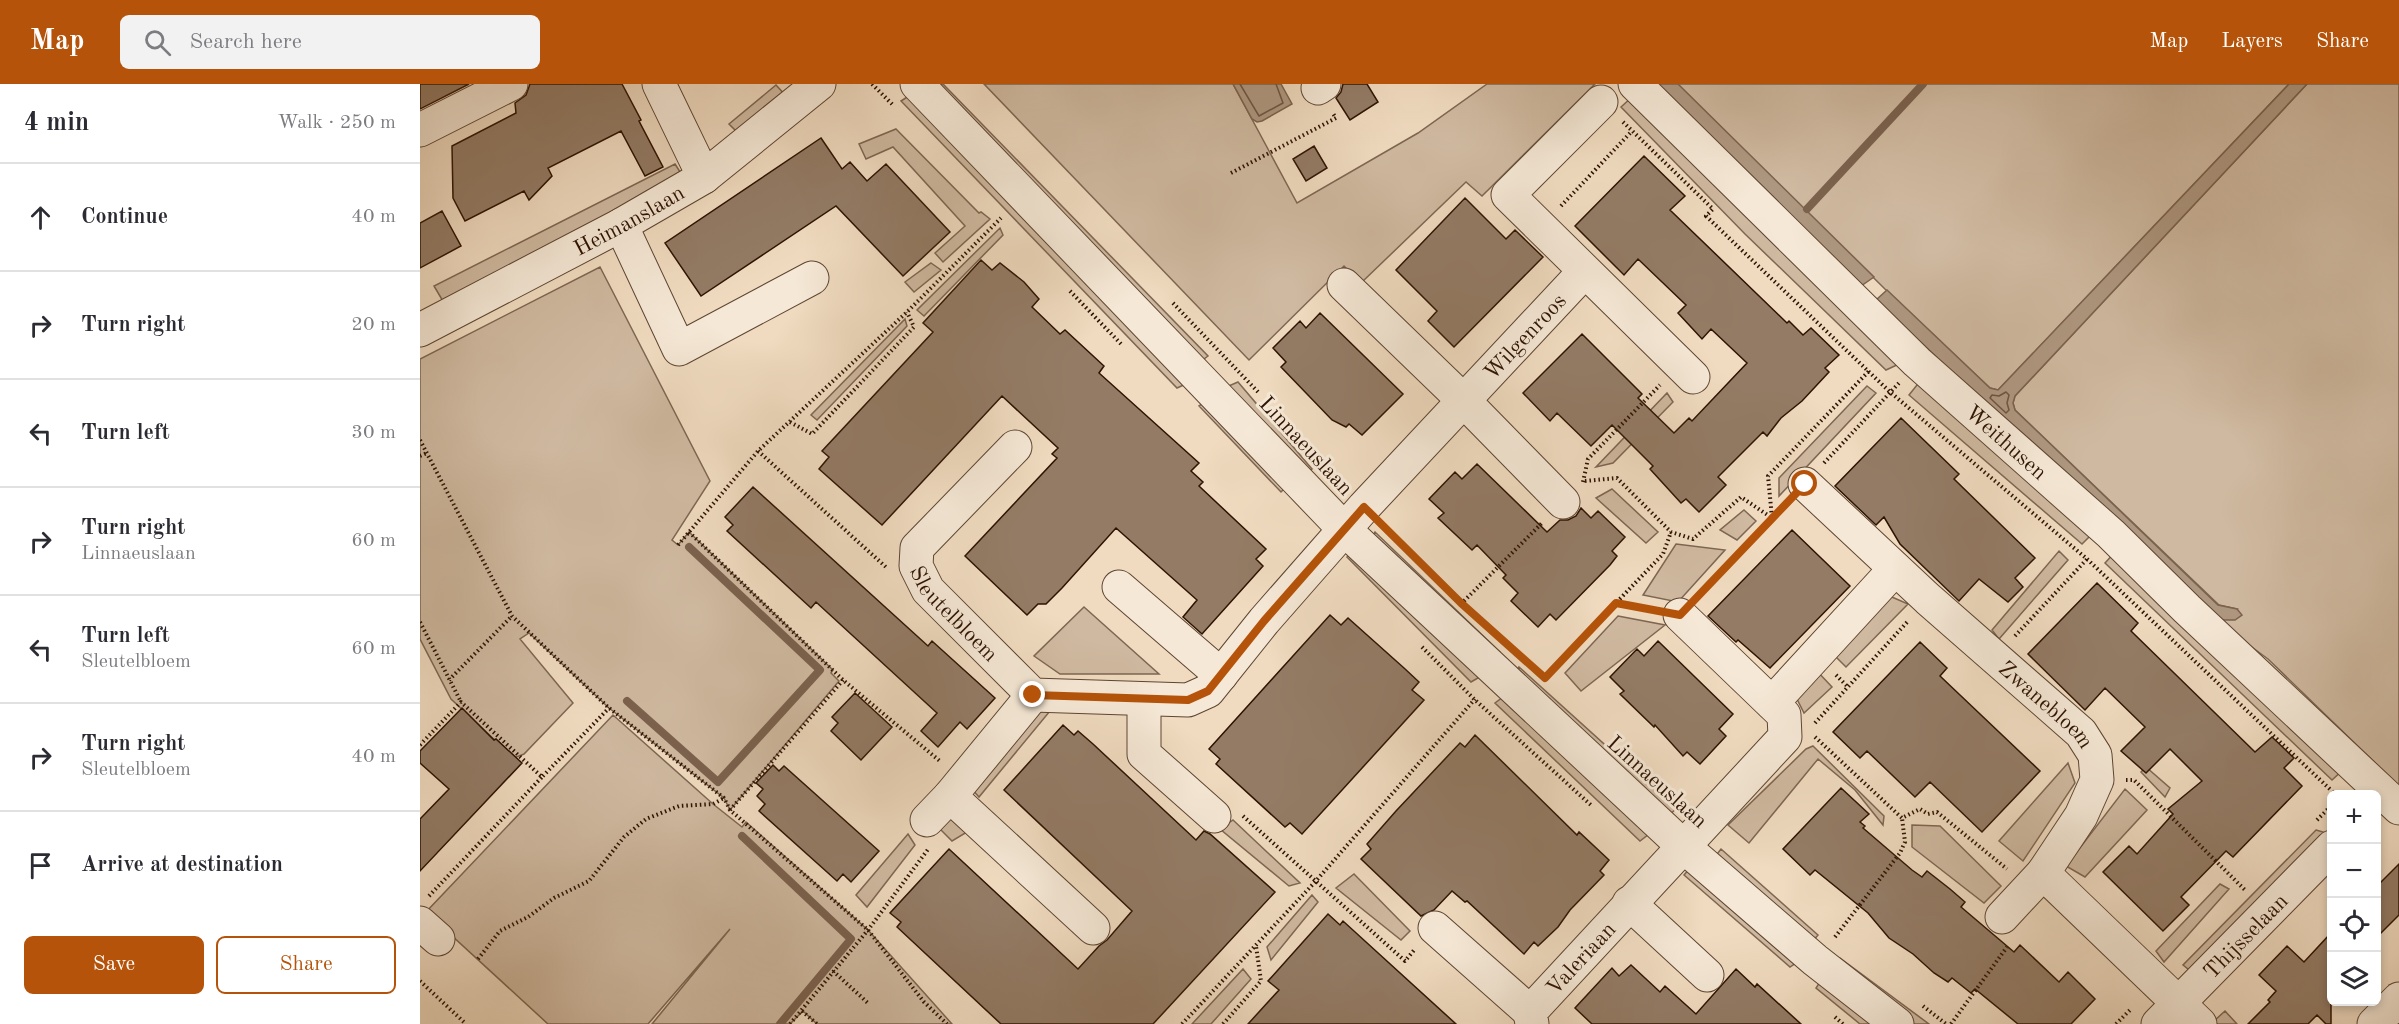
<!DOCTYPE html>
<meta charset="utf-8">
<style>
body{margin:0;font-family:"Old Standard TT",serif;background:#f2f2f3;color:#2b2b33}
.controls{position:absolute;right:18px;bottom:18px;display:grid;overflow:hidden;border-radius:9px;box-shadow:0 3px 9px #0003}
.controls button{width:54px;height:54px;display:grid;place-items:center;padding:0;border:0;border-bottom:2px solid #e1e1e2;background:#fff;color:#2b2b33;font:30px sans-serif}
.stop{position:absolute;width:18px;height:18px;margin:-14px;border:4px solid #b45309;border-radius:50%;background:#fff}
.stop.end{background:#b45309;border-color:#fff;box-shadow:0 2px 6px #0008}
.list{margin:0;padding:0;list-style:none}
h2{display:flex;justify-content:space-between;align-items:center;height:78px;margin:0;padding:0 24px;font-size:26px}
h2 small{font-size:20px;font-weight:400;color:#7c7c81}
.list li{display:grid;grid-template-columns:39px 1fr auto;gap:18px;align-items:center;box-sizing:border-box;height:108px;padding:0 24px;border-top:2px solid #e1e1e2}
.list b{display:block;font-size:22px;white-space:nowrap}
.list p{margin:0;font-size:20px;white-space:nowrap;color:#7c7c81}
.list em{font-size:20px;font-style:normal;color:#7c7c81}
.actions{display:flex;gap:12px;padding:18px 24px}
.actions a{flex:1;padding:14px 0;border:2px solid #b45309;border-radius:9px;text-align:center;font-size:21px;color:#b45309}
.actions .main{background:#b45309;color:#fff}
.icon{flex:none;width:33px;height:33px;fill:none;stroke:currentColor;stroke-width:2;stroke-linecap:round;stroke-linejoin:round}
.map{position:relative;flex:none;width:1979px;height:940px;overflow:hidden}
header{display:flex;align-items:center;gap:36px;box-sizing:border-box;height:84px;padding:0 30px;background:#b45309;color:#fff}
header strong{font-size:28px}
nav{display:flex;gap:33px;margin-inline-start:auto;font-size:21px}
.search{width:420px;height:54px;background:#f2f2f3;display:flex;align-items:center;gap:15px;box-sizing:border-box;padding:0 21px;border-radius:9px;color:#7c7c81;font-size:22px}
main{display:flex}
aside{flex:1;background:#fff}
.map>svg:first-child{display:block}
.green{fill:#cfb9a0;stroke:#7e6652;stroke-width:1.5}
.water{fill:#ae9780;stroke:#7b624e;stroke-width:1.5}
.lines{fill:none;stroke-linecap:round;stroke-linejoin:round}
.shore{stroke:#6e5542;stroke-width:1.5}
.stream{stroke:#7b624e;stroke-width:8}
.building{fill:#937b65;stroke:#2e1303;stroke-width:1.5}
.minor-casing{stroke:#5e4532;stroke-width:35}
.path{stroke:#2e1303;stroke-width:4;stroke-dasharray:1.5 3;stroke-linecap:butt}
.minor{stroke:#f5e8d6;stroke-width:33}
.route{stroke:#b45309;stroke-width:8}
.labels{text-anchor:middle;stroke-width:6;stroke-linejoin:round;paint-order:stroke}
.street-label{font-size:22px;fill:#2e1303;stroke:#f5e8d6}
</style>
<header>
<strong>Map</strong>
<div class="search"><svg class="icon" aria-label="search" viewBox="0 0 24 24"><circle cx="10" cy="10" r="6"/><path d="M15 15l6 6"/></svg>Search here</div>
<nav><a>Map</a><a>Layers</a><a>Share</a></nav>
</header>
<main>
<aside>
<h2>4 min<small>Walk · 250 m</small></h2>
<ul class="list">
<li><svg class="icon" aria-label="ahead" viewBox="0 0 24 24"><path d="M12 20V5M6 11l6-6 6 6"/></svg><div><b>Continue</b></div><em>40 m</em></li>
<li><svg class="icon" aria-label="right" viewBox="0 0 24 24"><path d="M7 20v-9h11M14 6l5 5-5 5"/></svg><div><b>Turn right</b></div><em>20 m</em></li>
<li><svg class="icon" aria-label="left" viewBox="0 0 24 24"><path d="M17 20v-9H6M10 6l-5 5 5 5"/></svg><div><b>Turn left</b></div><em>30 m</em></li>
<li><svg class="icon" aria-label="right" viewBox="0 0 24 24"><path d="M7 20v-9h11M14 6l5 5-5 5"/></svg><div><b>Turn right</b><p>Linnaeuslaan</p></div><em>60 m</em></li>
<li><svg class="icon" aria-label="left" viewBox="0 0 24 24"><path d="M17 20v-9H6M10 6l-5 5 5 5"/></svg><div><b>Turn left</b><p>Sleutelbloem</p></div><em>60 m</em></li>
<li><svg class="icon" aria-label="right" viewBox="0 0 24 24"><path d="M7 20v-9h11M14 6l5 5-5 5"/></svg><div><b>Turn right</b><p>Sleutelbloem</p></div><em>40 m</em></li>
<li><svg class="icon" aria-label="arrive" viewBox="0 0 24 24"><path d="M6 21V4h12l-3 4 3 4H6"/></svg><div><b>Arrive at destination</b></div></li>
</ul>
<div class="actions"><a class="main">Save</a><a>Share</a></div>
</aside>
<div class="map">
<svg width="1979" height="940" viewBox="0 0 1979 940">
<rect width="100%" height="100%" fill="#f0dbc0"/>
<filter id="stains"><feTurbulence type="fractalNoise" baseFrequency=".00333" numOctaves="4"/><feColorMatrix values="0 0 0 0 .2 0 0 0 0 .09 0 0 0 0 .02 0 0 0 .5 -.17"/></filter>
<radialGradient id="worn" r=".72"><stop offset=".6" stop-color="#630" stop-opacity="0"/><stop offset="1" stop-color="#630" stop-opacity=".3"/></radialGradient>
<path class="green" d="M510,0H523L788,272L776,281Z
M564,0H813L877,119L998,49L1067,0H1175L1062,112L1046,98L941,199L924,182L829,276Z
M1257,0H1869L1578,306L1570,304L1467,207Z
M1887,0H1979V702L1848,575L1795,536L1817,525L1799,521L1595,326L1593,319L1595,312Z
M356,1L367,13L319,50L309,40Z
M495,8L768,299L757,304L481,17Z
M1212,13L1479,280L1466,286L1325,150L1201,23Z
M476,45L559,129L561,128L570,135L523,178L515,169L545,142L473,63L446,75L439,60Z
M255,80L262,91L24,219L14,202Z
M580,144L583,151L504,232L497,226Z
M511,179L521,186L494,208L485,198Z
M180,183L290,397L252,456L258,461L269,448L413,586L411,589L419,597L310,726L304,714L189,624L109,549L100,555L153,619L104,670L94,674L31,615L0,555V275Z
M485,235L487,242L397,336L391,331Z
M1501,296L1671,451L1662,460L1489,311Z
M818,298L892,385L885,392L804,304Z
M1447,302L1456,309L1359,412V394Z
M1247,309L1253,318L1193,379L1176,383Z
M788,316L867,402L861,408L779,322Z
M1192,405L1238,448L1226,459L1176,414Z
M1324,426L1336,437L1317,456L1300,446Z
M955,448L1080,568L1076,574L951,455Z
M1256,460L1305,466L1258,518L1223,511Z
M1697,466L1924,685L1912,696L1685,479Z
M1639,467L1648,476L1579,555L1572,546Z
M932,469L1063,591L1051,598L927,473Z
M1465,510L1488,520L1426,583L1412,569Z
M664,523L739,590H640L614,572Z
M1198,532L1245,541L1161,607L1145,589Z
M1099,583L1256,725L1242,737L1092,593Z
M1396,586L1412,603L1384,629L1376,613Z
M1083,613L1233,747L1220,757L1075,619Z
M619,621L630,627L559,713L550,703Z
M193,631L293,720L322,743L326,738L448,846L532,940H397L383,927L370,940H232L310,845L228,940H128L6,828Z
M1393,662L1464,732L1463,741L1435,706L1398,675L1329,759L1308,741L1386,665Z
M1648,679L1655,699L1603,777L1579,757Z
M1726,683L1750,704L1745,713L1721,688Z
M1705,705L1727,726L1665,793L1646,782Z
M529,727L552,745L532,757L518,743Z
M813,736L880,799L869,802L800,745Z
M1492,741L1520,742L1581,802L1564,819L1492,763Z
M1896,746L1910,750L1773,889L1763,881Z
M488,750L495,761L447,823L436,811Z
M1301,765L1398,851L1391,859L1294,774Z
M1271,783L1379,877L1370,883L1264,791Z
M934,790L990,847L981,856L916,804Z
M1800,800L1809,805L1744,878L1736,867Z
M892,811L898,818L851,876L847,863Z
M1420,874L1509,940H1493L1416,880Z
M823,885L831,895L791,940H772Z
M1403,893L1460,940H1440L1396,904Z
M1805,927L1817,940H1797L1794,937Z"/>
<path class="water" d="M813,0H861L872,20L842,37L837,38L832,35Z
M1237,0H1258L1454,193L1441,202Z
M1869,0H1887L1595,312L1593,319L1595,326L1798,521L1817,525L1822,531L1815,536H1795L1456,216L1467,206L1570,304L1578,306Z"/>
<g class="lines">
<path class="shore" d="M820,0L839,32L863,19L856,0
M1586,308L1589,311L1587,319L1589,326L1586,329L1570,314L1572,311L1579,312Z"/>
<path class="stream" d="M1387,125L1503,0
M207,617L298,698L400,586L269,463
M322,752L431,855L360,940"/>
</g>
<path class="building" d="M0,0H49L0,25Z
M110,0H202L221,36L219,37L243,83L225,92L201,47L128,84L132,92L109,116L104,107L45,137L33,114L32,62L96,29L95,19L106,11Z
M923,0H947L958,18L930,36L916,14L921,8Z
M401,54L422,85L430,78L447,97L466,80L530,148L483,192L416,122L281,212L245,159Z
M894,62L907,84L886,97L873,75Z
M1224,72L1265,112L1250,126L1367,239L1369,237L1383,251L1391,244L1419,271L1405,284L1409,288L1382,317L1361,334L1347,352L1343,348L1298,393L1306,401L1279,428L1266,415L1261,419L1230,385L1233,382L1192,341L1171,362L1137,329L1130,337L1103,309L1162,250L1222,310L1218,314L1254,349L1269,334L1272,337L1327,279L1291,245L1282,255L1258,229L1266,221L1218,175L1204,191L1155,142Z
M1045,114L1086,155L1095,146L1123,173L1034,263L1008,237L1017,227L976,186Z
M22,127L41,162L0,184V139Z
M561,176L572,186L580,179L604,198L619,215L612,223L640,250L645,246L684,282L679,289L779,379L771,387L783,398L779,402L846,465L836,475L843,482L782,550L763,533L777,516L696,444L642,504L626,520H618L607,531L545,472L637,374L632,370L638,364L582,312L462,441L399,385L409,373L402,367L513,248L503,239Z
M900,229L983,310L942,351L929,340L926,343L912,336L861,283L866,278L853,264L880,237L886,244Z
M1481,334L1539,390L1534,395L1615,474L1595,494L1603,503L1588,518L1559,495L1539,517L1480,460L1464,433L1456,441L1415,402Z
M1057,380L1127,448L1140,436H1148L1156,432L1161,424L1171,434L1178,427L1205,453L1192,467L1197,472L1190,481L1136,536L1130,530L1118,543L1091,517L1098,509L1083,494L1086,491L1057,461L1052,466L1018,434L1024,429L1009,415L1035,388L1042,395Z
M333,403L508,562L512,557L575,614L547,645L540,638L518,663L501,647L517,629L396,518L391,524L307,447L313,441L305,433Z
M1372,446L1430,502L1350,584L1318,556L1316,558L1288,532Z
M1677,499L1718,539L1711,547L1835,668L1852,653L1874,674L1864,684L1882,702L1813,773L1806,767L1761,813L1769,821L1743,847L1683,788L1709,762L1717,770L1753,730L1748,725L1782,697L1750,665L1726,689L1701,667L1725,643L1685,604L1665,626L1608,570Z
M910,531L921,541L928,534L984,584L999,598L992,606L1004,616L882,750L870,739L865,743L796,680L800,675L789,665Z
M1238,557L1313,630L1299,645L1306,652L1280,680L1267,668L1263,672L1235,641L1234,643L1200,610L1204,607L1190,593L1217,565L1224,572Z
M1500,558L1527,584L1520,592L1620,687L1562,748L1510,698L1495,713L1447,667L1440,674L1413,648Z
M435,609L472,643L441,676L411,647L418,639L412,633Z
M42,624L74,656L76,655L102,679L0,787V735L29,705L0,679V667Z
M643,641L654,651L658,647L673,660L776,756L784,747L790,750L855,808L733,940H581L477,843L481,838L470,829L529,765L658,885L679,862L687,856L712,827L584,706Z
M1055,651L1157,751L1159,748L1189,776L1180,787L1184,791L1150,826L1138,843L1118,862L1114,858L1104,870L1047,817L1045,818L1032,807L1014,826L1001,832L941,775L951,765L947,760L976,727L1040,659L1045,663Z
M353,681L359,687L364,682L459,767L431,798L423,790L417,797L339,727L345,720L337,712L343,705L336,699Z
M1421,704L1449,730L1440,738L1445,742L1443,744L1492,786L1502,793L1507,787L1530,805L1545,818L1541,823L1594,868L1600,861L1639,898L1648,888L1675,915L1651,940H1598L1555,905L1551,909L1532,894L1528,898L1514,889L1493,870L1469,854L1448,829L1395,786L1390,791L1363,765Z
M1979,780V831L1956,854V803Z
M908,830L920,841L923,837L1036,940H828L859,906L848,897Z
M1911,849V940H1906L1897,931L1888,940H1828L1850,918L1848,916L1856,907L1839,891L1867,862L1884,878Z
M1211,881L1240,908L1245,902L1276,930L1316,885L1335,903L1337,900L1381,940H1172L1155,924L1192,884L1199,892Z"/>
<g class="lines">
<defs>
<g id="minor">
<path d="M239,0L284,93"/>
<path d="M497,0L925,446L1263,762L1395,876L1477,940"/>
<path id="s1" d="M1215,0L1497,278L1691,450L1767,525L1979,724"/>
<path d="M898,4L904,0"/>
<path d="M1181,18L1088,111L1273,293"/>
<path d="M0,46L91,0"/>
<path d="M201,141L259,265L392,194"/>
<path d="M924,201L1044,317L1143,418"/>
<path id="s2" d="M0,246L201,141L284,93L399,0"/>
<path id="s3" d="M595,363L497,464L496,482L508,506L613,611L768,616L788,607L844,537L944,423L1164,188"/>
<path id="s4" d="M1385,400L1508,515L1661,649L1675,671L1677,696L1661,732L1623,789L1582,833"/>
<path d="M699,503L801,591"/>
<path d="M724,616V670L794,732"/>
<path d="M1352,619L1475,485"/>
<path d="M530,712L673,844"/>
<path d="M507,736L530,712L613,611"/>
<path d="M1623,789L1780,940"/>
<path d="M1209,819L1287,891"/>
<path d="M0,839L18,855"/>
<path d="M1015,844L1110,928"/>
<path id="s5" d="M1112,940L1110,928L1365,653L1364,631L1260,531"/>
<path id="s6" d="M1738,940L1912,763"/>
<path d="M1954,940L1979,915"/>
</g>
</defs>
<use href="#minor" class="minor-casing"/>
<path class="path" d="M452,0L473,21
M1203,38L1293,125L1286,132L1470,308L1667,475L1915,710
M811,89L916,34L912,28
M1141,122L1212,47
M650,207L701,260
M753,219L839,309
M370,338L392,350L494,243L487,228
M0,356L92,532L189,624L304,714L310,726L448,846L504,918L527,940
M338,367L467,484
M0,372L7,369
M1404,379L1479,299
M1165,397L1197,394L1251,448L1273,455L1321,413L1352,434L1348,392L1449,287
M1163,398L1168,375L1240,301
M269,448L423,596L521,678
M258,461L338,367L487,228L581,134
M1280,510L1364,422
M1044,517L1122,439
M1196,519L1231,526
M0,538L41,618
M1595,552L1668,474
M1002,563L1055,616L1172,722
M1416,591L1428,603
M1125,593L1243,470L1251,448
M29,596L92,532
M1395,639L1489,536
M1395,653L1482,734L1500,725L1508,730L1517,728L1587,785
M0,661L41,618L122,693L189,624
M1706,696H1714L1825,806
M310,726L423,596
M823,732L985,877L995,865
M1897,736L1912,721
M9,812L122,693
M1415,853L1480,769L1485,758L1482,734
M58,875L80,847L108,833L134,814L169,797L204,753L226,735L259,722L293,720L304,714
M413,887L449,920
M0,897L46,940
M1503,922L1526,940
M382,927L397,940
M1415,933L1423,940
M370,940L448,846L509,764
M762,940L895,798L1055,615
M803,940L841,897L836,862
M1531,940L1587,863
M1696,940L1711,925"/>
<use href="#minor" class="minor"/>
</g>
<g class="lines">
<path class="route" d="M613,611L768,616L788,607L844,537L944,423L1041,519L1125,594L1196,519L1260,531L1385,400"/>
</g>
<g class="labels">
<g class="street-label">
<text dy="8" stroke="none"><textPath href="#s2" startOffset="236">Heimanslaan</textPath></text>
<text dy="8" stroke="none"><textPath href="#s3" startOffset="987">Wilgenroos</textPath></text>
<text dy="8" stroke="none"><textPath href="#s1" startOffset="516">Weithusen</textPath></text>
<text transform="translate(887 361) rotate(47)" y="8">Linnaeuslaan</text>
<text dy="8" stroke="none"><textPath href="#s3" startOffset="220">Sleutelbloem</textPath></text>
<text dy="8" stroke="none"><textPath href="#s4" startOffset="327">Zwanebloem</textPath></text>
<text transform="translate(1238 697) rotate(42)" y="8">Linnaeuslaan</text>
<text dy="8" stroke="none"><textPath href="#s6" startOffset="124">Thijsselaan</textPath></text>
<text dy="8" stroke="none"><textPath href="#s5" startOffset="86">Valeriaan</textPath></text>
</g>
</g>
<rect width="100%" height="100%" filter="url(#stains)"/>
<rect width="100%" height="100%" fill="url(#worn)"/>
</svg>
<div class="controls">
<button>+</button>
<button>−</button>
<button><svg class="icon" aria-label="locate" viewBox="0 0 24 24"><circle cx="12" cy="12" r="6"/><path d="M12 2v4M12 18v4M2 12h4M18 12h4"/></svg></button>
<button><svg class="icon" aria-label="layers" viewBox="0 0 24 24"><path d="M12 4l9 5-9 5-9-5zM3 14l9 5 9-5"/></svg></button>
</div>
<div class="stop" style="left:1385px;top:400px"></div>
<div class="stop end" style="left:613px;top:611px"></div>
</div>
</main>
